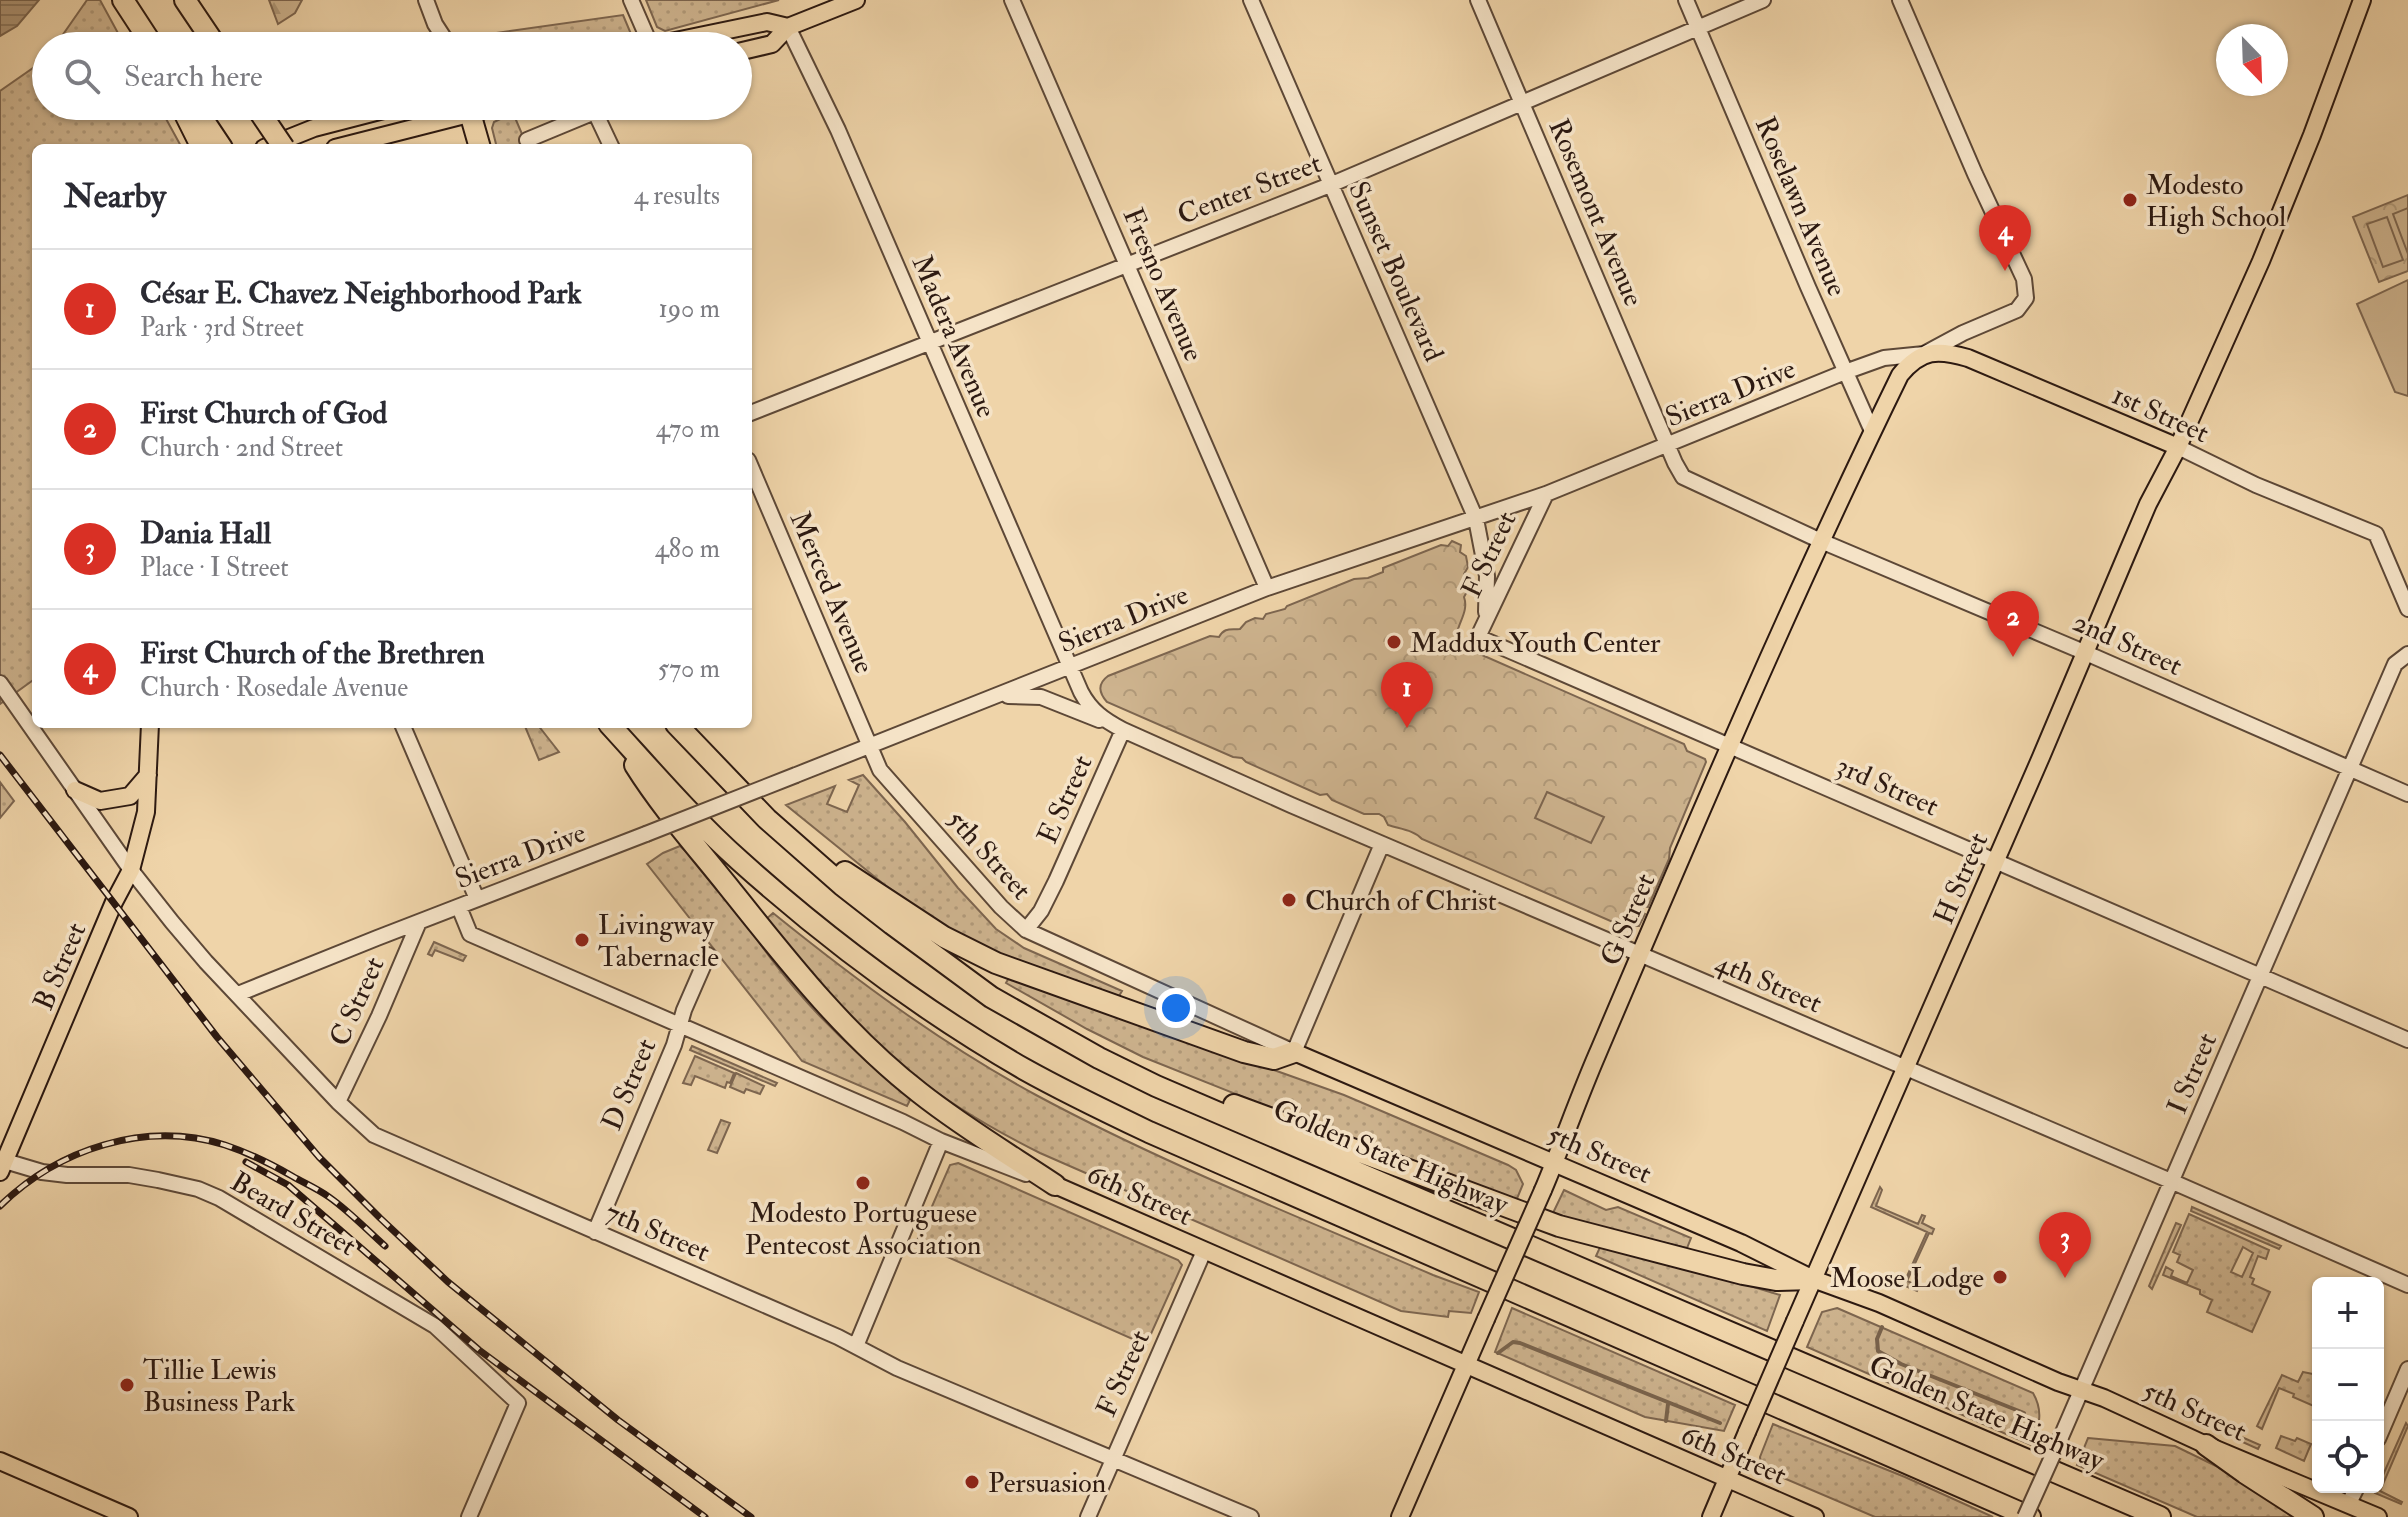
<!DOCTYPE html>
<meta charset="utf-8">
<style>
body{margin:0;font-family:"IM FELL Double Pica",serif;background:#f2f2f3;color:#2b2b33}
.controls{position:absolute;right:24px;bottom:24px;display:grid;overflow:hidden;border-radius:12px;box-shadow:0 2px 6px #0004}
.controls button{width:72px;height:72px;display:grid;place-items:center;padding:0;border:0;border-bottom:2px solid #e1e1e2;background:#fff;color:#2b2b33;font:40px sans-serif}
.compass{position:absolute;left:2216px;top:24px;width:72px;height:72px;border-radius:50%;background:#fff;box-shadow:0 2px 6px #0004;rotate:157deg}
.you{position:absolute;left:1176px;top:1008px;width:28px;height:28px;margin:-20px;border:6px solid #fff;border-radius:50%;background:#1a73e8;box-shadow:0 0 0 12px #1a73e833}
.badge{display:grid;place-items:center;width:52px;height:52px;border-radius:50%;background:#d93025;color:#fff;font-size:26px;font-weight:700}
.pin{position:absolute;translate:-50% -66px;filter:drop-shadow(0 2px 4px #0008)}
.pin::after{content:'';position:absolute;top:42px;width:28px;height:24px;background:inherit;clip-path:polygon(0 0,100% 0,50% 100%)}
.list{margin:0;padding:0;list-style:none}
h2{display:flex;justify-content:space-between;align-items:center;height:104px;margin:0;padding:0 32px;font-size:34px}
h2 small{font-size:26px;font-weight:400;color:#7c7c81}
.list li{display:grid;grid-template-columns:52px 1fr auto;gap:24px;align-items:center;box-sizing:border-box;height:120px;padding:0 32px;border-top:2px solid #e1e1e2}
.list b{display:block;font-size:30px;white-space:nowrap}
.list p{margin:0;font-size:26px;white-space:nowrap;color:#7c7c81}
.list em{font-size:26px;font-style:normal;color:#7c7c81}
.icon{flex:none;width:44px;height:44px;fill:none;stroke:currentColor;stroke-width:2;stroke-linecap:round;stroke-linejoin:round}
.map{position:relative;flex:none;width:2408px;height:1517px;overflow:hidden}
.search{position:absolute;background:#fff;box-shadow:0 2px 6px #0004;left:32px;top:32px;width:720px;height:88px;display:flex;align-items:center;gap:20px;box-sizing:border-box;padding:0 28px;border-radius:44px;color:#7c7c81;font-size:30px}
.panel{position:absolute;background:#fff;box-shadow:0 2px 6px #0004;left:32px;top:144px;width:720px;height:584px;border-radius:12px}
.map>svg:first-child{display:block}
.grass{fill:url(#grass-dots);stroke:#7d6650;stroke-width:2;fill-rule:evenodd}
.forest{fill:url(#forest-firs);stroke:#7d6650;stroke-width:2}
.park{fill:url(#park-crowns);stroke:#7d6650;stroke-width:2}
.pitch{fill:#ceb48f;stroke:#7d6650;stroke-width:2}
.water{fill:url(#water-rules);stroke:#79634d;stroke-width:2}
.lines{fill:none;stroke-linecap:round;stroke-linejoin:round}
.stream{stroke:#79634d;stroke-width:4}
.minor-casing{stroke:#5d4837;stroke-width:18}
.major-casing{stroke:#2c1911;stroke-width:20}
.highway-casing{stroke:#2c1911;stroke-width:24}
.minor{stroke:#f5e3c7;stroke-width:14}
.major{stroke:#efd4a9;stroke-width:16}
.highway{stroke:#efd4a9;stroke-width:20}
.rail-casing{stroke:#2c1911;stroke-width:7}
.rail{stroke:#f5e3c7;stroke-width:4;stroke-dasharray:12;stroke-linecap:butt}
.minor-bridge-casing{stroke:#5d4837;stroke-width:18;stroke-linecap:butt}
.major-bridge-casing{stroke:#2c1911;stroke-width:20;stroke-linecap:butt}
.highway-bridge-casing{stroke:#2c1911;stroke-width:24;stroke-linecap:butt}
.minor-bridge{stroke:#f5e3c7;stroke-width:14}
.major-bridge{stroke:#efd4a9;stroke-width:16}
.highway-bridge{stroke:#efd4a9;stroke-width:20}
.poi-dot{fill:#8f2418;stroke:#f5e3c7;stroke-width:3}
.labels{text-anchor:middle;stroke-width:7;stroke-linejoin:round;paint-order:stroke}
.poi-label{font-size:28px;fill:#2c1911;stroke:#f5e3c7;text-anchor:start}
.street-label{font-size:28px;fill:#2c1911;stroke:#f5e3c7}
</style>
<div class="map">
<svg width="2408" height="1517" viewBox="0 0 2408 1517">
<defs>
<pattern id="grass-dots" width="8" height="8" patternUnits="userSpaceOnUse" patternTransform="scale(2)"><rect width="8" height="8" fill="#ceb48f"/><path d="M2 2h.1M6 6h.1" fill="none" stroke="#b19a7a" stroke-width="1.8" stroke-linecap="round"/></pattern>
<pattern id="forest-firs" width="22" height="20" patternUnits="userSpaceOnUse" patternTransform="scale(2)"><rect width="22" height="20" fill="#ceb48f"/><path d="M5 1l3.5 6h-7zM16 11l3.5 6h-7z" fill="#b19a7a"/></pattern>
<pattern id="park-crowns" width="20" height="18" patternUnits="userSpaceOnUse" patternTransform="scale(2)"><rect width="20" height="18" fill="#ceb48f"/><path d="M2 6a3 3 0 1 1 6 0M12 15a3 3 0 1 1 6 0" fill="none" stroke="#b19a7a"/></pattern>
<pattern id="water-rules" width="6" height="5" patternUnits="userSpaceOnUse" patternTransform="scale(2)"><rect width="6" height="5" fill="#ad9475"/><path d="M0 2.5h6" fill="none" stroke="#8d785f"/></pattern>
</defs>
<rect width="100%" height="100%" fill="#efd4a9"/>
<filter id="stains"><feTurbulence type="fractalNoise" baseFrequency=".0025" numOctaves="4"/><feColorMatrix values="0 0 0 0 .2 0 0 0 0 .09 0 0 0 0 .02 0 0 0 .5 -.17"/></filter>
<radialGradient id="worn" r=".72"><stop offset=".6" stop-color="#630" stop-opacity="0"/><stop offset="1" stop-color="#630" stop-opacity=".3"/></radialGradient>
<path class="grass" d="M87,0H100L125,46H55Z
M646,0H779L665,31L657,27Z
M623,15L631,34L628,40L601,46H468V37Z
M46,59V106H159L182,148H36V678L0,704V91Z
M281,106H331L289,118Z
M513,113L528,148H497L492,128L494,122Z
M524,724H537L559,752L539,760Z
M863,775L905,822L958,888L996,929L1024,948L1122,991L1119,996L1006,957L950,930L886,886L786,805L835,786L827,804L847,812L859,785L849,780Z
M0,782L14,801L0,818Z
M680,846C717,878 743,921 772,960C811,1012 860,1058 911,1098L907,1106L802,1061L647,864L663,853Z
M773,913C856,980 942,1044 1036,1095C1164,1164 1300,1217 1433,1275L1479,1292L1471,1313L1449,1311L1448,1317L1401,1311L1040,1153C996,1131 952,1106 914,1075C858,1030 812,974 765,920Z
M434,942L466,956L463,961L435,950L432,956L428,954Z
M1010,976L1344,1095L1508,1165L1516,1170L1523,1184L1516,1201L1346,1138L1143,1057L1087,1029L1006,983Z
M692,1046L777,1083L775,1086L690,1050Z
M695,1056L734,1073L730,1083L727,1082L725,1088L695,1076L691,1085L683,1083Z
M736,1073L764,1086L760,1094L746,1089L744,1093L730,1087Z
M721,1120L730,1123L717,1153L708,1150Z
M958,1163L1178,1260L1182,1265L1146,1345L916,1243L950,1165Z
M1880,1187L1882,1190L1876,1206L1918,1224L1922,1215L1925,1216L1922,1223L1934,1229L1932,1234L1929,1233L1907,1281L1919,1286L1917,1291L1903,1285L1927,1232L1871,1207Z
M1564,1190L1606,1210L1618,1207L1691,1238L1687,1248L1585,1224L1553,1213Z
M2192,1207L2281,1246L2279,1249L2191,1211Z
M2189,1214L2269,1250L2266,1259L2258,1256L2250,1277L2254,1279L2252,1284L2270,1292L2252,1332L2207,1312L2212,1300L2200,1294V1290L2163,1275L2166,1267L2173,1271L2171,1276L2187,1283L2193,1270L2177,1262L2180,1255L2173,1252ZM2243,1247L2253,1253L2242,1277L2231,1272Z
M2176,1223L2181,1225L2152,1289L2149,1286Z
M1602,1243L1654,1257L1780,1295L1767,1331L1596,1256Z
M1512,1308L1735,1405L1724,1431L1645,1417L1495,1352Z
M1837,1308L2033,1393C2044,1412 2039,1427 2031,1445L1807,1347L1822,1312Z
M2303,1372L2318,1375L2316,1407L2293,1397L2294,1394L2279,1388L2262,1429L2257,1426L2282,1375L2298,1382Z
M2205,1421L2260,1445L2258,1449L2205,1425Z
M2406,1423L2408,1426L2380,1491L2402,1502L2401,1504L2375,1493Z
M1773,1424L1905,1477L1993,1517H1875L1772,1473L1761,1463L1760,1457Z
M2281,1436L2295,1441L2297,1438L2311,1444L2304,1461L2276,1448Z
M2088,1438L2175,1446L2216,1466L2298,1517H2197L2077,1465Z"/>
<path class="forest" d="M269,0H302L295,13L278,24Z"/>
<path class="park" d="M2408,195V271L2379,282L2353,217Z
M1452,541L1461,545L1460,552L1466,556L1468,567L1464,574L1470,586L1464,597C1470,614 1453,627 1457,644L1684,744L1687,751L1705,759L1706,762L1670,848L1669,859L1648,907L1644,906L1641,912L1645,914L1639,926H1622L1422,839C1414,830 1400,829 1388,825L1384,817L1379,814H1364L1332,800L1327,794L1320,795L1246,762L1242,758L1233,757L1107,702C1099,693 1097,684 1108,676L1210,636L1219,637C1225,627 1230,630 1240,629L1246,622L1255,618L1263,619L1266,614L1285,609L1287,606L1354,579L1368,578L1383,572V568L1441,545L1448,546Z"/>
<path class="pitch" d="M2408,208V254L2393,214Z
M2387,217L2403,260L2383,267L2367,224Z
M2408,280V396L2395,392L2357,304Z
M1547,792L1604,817L1591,843L1535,818Z"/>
<path class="water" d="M0,0H39L17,26L0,36Z"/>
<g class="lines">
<path class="stream" d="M1882,1327L1877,1339L1878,1351L1901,1364L2024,1413
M1498,1353L1513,1342L1520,1343L1720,1423
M1666,1421L1668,1404"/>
<defs>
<path id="minor" d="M426,0L435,24L446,41
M631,0L651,46
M1012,0L1267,588
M1251,0L1476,519L1487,576L1486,612
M1478,0L1675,463L1683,477L1821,541L2086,653L2408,794
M1686,0L1808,287L1872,431
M788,27L838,130L1081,692C1091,711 1104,720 1123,730L1291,805L2173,1182L2408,1285
M588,108L595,112L612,148
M527,140L609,106
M748,414L1330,185L1763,0
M2178,447L2256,485L2376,534L2408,609
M748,460L880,770L1001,907L1026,930L1294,1052L1382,844
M1546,494L1478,637L2408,1040
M0,683L131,870L172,922L206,962L338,1102L374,1135L838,1337L897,1368L1251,1517
M1008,696L1041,697L1099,720
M402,724L477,899
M796,775L1267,588L1546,494L1845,372L1884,358L1924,354L1963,333L2017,310L2026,298L2024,279L1975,174L1900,0
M459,907L470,934L903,1122L941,1141L1026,1174
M1026,930L1041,911L1056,881L1123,730
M238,994L377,938L646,834
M338,1102L379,1016L419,922
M5,1161L42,1172L67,1175H129L158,1180L198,1189L219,1198L435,1326L518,1403L469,1517
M595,1232L674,1045L684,1010L708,955
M856,1346L941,1141
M2061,1437L2395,664L2408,654
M2378,1439L2408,1369
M2349,1503L2357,1487
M1088,1517L1204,1251"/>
<path id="major" d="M651,46L767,22L788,27
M738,52L772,44L788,27L856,0
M264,148L314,128L399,106
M335,148L500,106
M75,790L100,801L130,796L148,775
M1294,1052L1741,1243L1813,1279L1879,1303L2058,1382L2104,1398L2206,1445L2378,1517
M0,1172L114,902L131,870L146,812L150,724
M1055,1185L1815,1517
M1543,1190C1562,1145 1578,1099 1597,1055C1694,827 1791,598 1900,375C1921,349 1938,349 1968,358L2178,447
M1795,1321L2041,757L2128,551L2148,504L2178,447L2261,261L2312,135L2362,0
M0,1461L129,1517
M1400,1517L1486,1319
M1711,1517L1747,1432"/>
<path id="highway" d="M123,0L153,46
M185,0L216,46
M181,106L202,148
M194,106L222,148
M468,106L480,148
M609,724C651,770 693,819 740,861C827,939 922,1010 1024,1069C1065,1092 1107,1112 1149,1132L2030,1517
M676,724L767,819L842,885L892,924L991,997L1099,1058L1156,1086L2160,1517
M635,765C662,808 695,845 727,885C786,959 845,1035 920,1093C963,1127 1010,1155 1055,1185
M845,872L944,937L996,963L1244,1052L1274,1059L1294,1052
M1234,1105L1559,1226L1743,1274L1776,1280L1813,1279
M2206,1445L2245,1473L2313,1517"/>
</defs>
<use href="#minor" class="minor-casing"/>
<use href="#major" class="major-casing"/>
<use href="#highway" class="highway-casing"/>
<use href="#minor" class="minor"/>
<use href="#major" class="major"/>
<use href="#highway" class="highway"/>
<defs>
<path id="rail" d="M0,755L217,1037L319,1157L380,1218L448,1282L618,1420L751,1517
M246,1162L288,1185L479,1350L705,1517
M0,1206C58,1149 145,1120 225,1145C249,1153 271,1164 292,1176C304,1183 318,1189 329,1197C349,1211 367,1230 385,1246"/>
</defs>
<use href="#rail" class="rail-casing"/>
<use href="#rail" class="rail"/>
<defs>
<path id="minor-bridge" d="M646,834L796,775
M2025,1517L2061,1437"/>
<path id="major-bridge" d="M1486,1319L1543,1190
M1747,1432L1795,1321"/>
<path id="highway-bridge" d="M257,108L284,148"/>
</defs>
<use href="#minor-bridge" class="minor-bridge-casing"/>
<use href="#major-bridge" class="major-bridge-casing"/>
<use href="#highway-bridge" class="highway-bridge-casing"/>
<use href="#minor-bridge" class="minor-bridge"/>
<use href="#major-bridge" class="major-bridge"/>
<use href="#highway-bridge" class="highway-bridge"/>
</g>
<g class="poi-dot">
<circle cx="2130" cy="200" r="8"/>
<circle cx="1394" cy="642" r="8"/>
<circle cx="1289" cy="900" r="8"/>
<circle cx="582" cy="940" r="8"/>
<circle cx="863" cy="1183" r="8"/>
<circle cx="2000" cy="1277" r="8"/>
<circle cx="127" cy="1385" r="8"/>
<circle cx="972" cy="1482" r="8"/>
</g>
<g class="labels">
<g class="poi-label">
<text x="2146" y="194">Modesto<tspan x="2146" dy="32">High School</tspan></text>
<text x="1410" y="652">Maddux Youth Center</text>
<text x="1305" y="910">Church of Christ</text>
<text x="598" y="934">Livingway<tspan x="598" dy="32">Tabernacle</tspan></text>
<text x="863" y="1222" text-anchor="middle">Modesto Portuguese<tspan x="863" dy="32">Pentecost Association</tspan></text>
<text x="1984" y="1287" text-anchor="end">Moose Lodge</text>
<text x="143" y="1379">Tillie Lewis<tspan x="143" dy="32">Business Park</tspan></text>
<text x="988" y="1492">Persuasion</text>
</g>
<g class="street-label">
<text transform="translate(1249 188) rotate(-21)" y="10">Center Street</text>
<text transform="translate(1802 206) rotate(67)" y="10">Roselawn Avenue</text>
<text transform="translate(1597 212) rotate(67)" y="10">Rosemont Avenue</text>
<text transform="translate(1397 271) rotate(66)" y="10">Sunset Boulevard</text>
<text transform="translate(1164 284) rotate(67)" y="10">Fresno Avenue</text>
<text transform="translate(955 336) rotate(67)" y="10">Madera Avenue</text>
<text transform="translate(1730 392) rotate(-22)" y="10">Sierra Drive</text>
<text transform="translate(2161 413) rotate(24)" y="10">1st Street</text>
<text transform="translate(1488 554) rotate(-65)" y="10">F Street</text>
<text transform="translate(833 592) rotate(67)" y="10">Merced Avenue</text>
<text transform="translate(1123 618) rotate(-22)" y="10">Sierra Drive</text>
<text transform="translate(2128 643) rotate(24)" y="10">2nd Street</text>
<text transform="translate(1888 785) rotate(24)" y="10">3rd Street</text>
<text transform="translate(1064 799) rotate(-66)" y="10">E Street</text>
<text transform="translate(990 854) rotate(48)" y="10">5th Street</text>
<text transform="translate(520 855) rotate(-21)" y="10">Sierra Drive</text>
<text transform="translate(1960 878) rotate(-67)" y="10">H Street</text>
<text transform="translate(1627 919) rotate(-67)" y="10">G Street</text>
<text transform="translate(59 966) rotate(-67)" y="10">B Street</text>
<text transform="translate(1769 982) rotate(23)" y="10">4th Street</text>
<text transform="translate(356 1001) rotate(-66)" y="10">C Street</text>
<text transform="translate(2191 1073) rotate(-67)" y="10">I Street</text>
<text transform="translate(628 1084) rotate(-67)" y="10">D Street</text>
<text transform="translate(1600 1153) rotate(23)" y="10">5th Street</text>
<text transform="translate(1391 1156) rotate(23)" y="10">Golden State Highway</text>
<text transform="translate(1140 1194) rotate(24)" y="10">6th Street</text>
<text transform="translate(294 1213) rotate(30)" y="10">Beard Street</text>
<text transform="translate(658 1231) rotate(23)" y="10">7th Street</text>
<text transform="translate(1122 1373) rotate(-66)" y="10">F Street</text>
<text transform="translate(2195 1410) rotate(24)" y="10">5th Street</text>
<text transform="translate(1987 1412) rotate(23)" y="10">Golden State Highway</text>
<text transform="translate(1734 1454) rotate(23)" y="10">6th Street</text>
</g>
</g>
<rect width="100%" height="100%" filter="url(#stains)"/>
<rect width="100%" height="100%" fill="url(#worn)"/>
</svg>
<div class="controls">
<button>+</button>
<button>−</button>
<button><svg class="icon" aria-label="locate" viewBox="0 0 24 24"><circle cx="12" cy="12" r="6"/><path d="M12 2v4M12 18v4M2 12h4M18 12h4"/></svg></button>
</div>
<svg class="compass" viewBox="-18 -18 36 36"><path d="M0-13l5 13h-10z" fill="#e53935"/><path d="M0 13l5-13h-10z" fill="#7c7c81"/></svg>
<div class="you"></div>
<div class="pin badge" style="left:1407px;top:728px">1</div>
<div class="pin badge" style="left:2013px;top:657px">2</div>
<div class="pin badge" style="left:2065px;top:1278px">3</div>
<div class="pin badge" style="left:2005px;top:271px">4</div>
<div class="search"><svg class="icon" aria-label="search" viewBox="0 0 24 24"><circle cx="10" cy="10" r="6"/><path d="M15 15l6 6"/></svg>Search here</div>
<section class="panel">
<h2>Nearby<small>4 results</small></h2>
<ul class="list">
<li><span class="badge">1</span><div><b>César E. Chavez Neighborhood Park</b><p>Park · 3rd Street</p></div><em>190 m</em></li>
<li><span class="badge">2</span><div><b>First Church of God</b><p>Church · 2nd Street</p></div><em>470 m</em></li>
<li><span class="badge">3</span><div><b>Dania Hall</b><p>Place · I Street</p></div><em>480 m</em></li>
<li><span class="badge">4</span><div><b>First Church of the Brethren</b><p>Church · Rosedale Avenue</p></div><em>570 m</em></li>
</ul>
</section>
</div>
